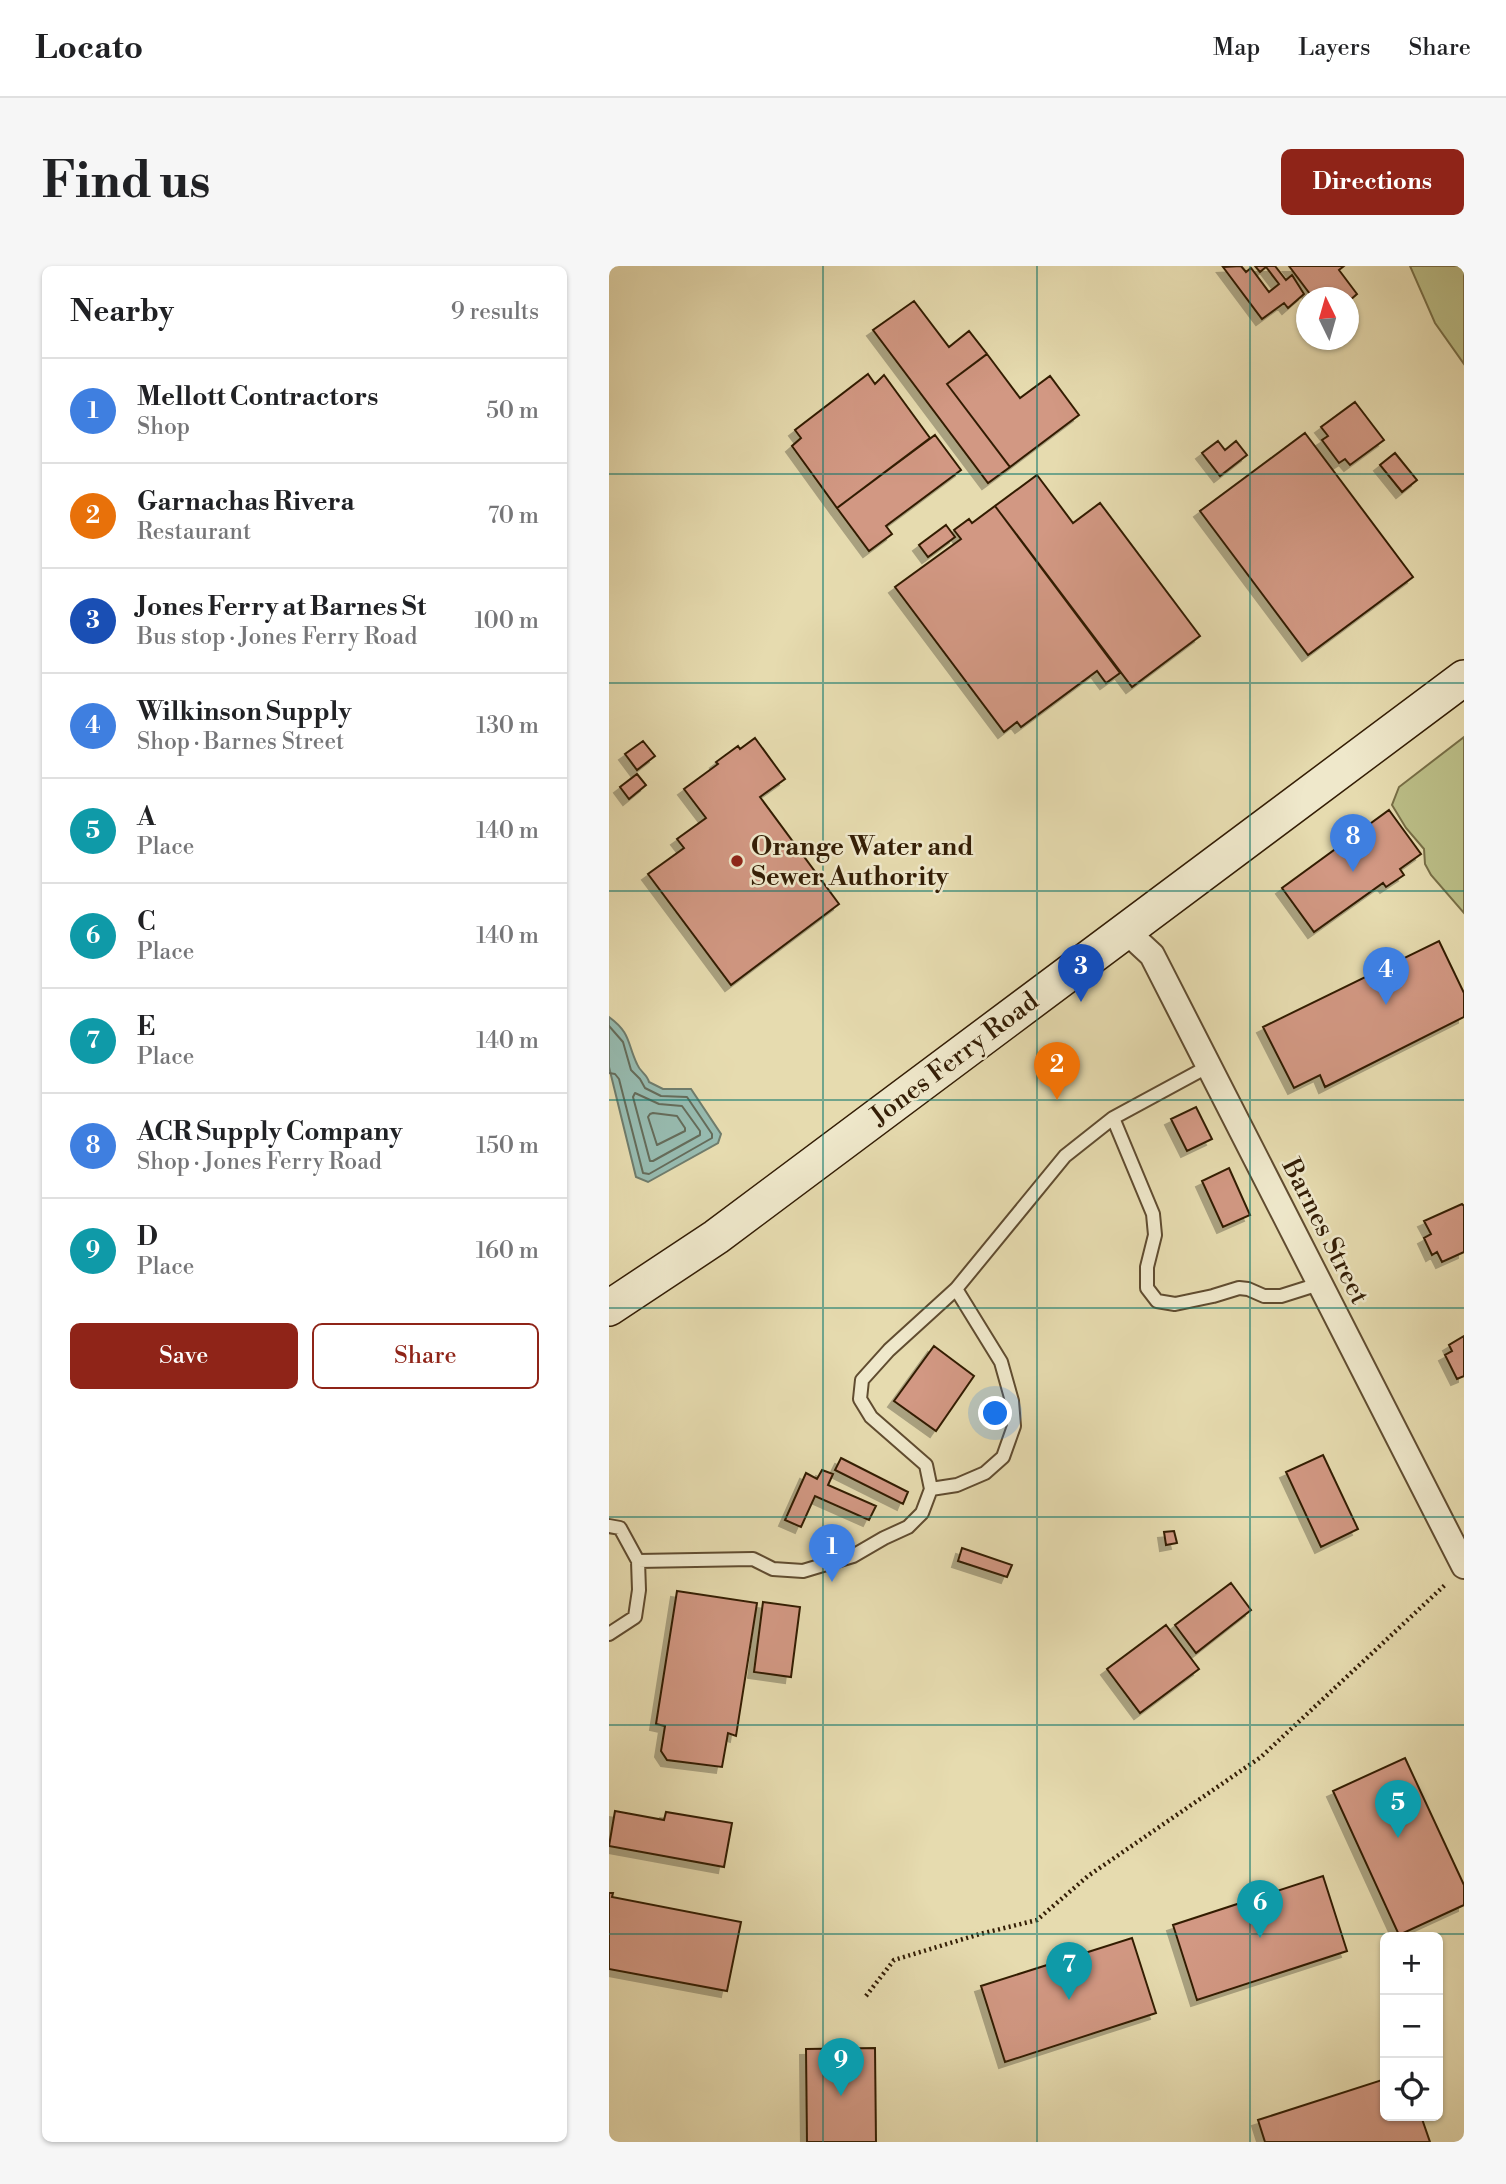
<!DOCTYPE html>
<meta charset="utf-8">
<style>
body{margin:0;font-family:"Libre Bodoni",serif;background:#f6f6f6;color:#202124}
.controls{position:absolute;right:21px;bottom:21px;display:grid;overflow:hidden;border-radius:10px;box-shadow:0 2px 5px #0004}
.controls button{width:63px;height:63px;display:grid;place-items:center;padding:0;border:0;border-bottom:2px solid #e0e0e0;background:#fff;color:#202124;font:35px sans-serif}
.compass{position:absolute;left:687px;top:21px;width:63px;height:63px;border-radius:50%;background:#fff;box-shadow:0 2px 5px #0004;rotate:355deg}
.you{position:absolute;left:387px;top:1148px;width:24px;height:24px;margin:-18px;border:5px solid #fff;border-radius:50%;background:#1a73e8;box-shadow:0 0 0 10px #1a73e833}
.badge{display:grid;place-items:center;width:46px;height:46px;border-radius:50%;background:#8f2418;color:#fff;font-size:23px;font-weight:700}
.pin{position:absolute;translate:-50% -58px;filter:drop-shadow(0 2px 4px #0008)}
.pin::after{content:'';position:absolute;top:37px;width:24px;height:21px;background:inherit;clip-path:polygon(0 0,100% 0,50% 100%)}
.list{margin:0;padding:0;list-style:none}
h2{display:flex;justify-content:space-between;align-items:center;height:91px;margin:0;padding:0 28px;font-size:30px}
h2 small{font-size:23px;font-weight:400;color:#757577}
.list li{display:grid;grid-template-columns:46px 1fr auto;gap:21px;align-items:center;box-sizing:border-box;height:105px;padding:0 28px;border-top:2px solid #e0e0e0}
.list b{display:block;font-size:26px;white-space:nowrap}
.list p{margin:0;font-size:23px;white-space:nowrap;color:#757577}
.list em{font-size:23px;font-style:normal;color:#757577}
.actions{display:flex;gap:14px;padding:21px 28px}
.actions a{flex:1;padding:16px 0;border:2px solid #8f2418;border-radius:10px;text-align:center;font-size:24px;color:#8f2418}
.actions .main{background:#8f2418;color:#fff}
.icon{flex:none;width:38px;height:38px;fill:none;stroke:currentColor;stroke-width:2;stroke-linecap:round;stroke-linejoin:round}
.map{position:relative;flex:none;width:855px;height:1876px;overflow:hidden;border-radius:10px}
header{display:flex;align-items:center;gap:42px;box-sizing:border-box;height:98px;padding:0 35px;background:#fff;border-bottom:2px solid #e0e0e0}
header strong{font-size:33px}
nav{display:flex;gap:38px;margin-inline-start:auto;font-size:24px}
.intro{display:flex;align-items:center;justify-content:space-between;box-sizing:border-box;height:168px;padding:0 42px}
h1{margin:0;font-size:49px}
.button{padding:18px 32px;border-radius:10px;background:#8f2418;color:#fff;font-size:24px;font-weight:700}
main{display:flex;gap:42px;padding:0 42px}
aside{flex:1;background:#fff;border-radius:10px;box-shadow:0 2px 5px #0004}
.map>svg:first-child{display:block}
.green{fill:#bbbe87;stroke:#776e46;stroke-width:2}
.water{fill:#97bbb0;stroke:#6f7c6c;stroke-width:2}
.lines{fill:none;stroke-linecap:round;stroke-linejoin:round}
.shore{stroke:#656c5a;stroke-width:2}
.building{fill:#d29883;stroke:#331d05;stroke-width:2;filter:url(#shadow)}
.service-casing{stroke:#604c30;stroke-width:16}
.minor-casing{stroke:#604c30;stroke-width:28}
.secondary-casing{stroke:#331d05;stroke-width:38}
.path{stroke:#331d05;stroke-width:4.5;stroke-dasharray:2 3.5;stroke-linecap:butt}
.service{stroke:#efe8cb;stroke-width:12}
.minor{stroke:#efe8cb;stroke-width:24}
.secondary{stroke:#efe8cb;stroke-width:35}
.grid{fill:none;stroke:#0f766e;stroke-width:2;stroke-opacity:0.55}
.poi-dot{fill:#8f2418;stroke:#efe8cb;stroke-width:2.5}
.labels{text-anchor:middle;stroke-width:5;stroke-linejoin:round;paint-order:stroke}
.poi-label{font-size:26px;font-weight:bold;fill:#331d05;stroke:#efe8cb;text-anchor:start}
.street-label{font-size:26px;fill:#331d05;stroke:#efe8cb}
</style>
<header>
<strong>Locato</strong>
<nav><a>Map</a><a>Layers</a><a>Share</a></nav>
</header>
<div class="intro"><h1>Find us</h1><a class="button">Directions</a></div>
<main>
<aside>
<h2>Nearby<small>9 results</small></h2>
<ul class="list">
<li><span class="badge" style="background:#3f7fe0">1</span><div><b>Mellott Contractors</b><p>Shop</p></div><em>50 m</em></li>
<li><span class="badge" style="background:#e8710a">2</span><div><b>Garnachas Rivera</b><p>Restaurant</p></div><em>70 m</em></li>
<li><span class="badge" style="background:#1a4fb4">3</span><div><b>Jones Ferry at Barnes St</b><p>Bus stop · Jones Ferry Road</p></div><em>100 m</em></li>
<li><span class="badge" style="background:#3f7fe0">4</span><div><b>Wilkinson Supply</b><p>Shop · Barnes Street</p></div><em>130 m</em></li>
<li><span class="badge" style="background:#0f9aa8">5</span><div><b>A</b><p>Place</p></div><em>140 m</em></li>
<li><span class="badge" style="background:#0f9aa8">6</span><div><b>C</b><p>Place</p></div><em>140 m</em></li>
<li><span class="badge" style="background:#0f9aa8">7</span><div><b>E</b><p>Place</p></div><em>140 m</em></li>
<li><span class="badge" style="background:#3f7fe0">8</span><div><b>ACR Supply Company</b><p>Shop · Jones Ferry Road</p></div><em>150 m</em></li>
<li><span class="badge" style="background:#0f9aa8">9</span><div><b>D</b><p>Place</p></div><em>160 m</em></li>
</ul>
<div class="actions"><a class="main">Save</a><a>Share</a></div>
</aside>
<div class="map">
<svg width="855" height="1876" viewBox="0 0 855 1876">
<defs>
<filter id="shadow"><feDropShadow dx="-6" dy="6" stdDeviation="0" flood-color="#0004"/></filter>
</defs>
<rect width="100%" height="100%" fill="#e6dbaf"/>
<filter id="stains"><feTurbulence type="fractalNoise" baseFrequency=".00286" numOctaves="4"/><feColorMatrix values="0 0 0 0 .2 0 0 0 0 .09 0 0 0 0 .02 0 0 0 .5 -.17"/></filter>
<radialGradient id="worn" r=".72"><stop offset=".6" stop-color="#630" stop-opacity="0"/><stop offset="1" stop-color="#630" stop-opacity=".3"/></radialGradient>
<path class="green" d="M801,0H855V98L826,57Z
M855,471V647L822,609L816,598L815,583L797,562L783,539L790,521Z"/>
<path class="water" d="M0,751C22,767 18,777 28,798C31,806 38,808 40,816L54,823H82L112,868L109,877L39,916L27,911L0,801Z"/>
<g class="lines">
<path class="shore" d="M0,760L14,776L22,804L31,813L36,822L52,830L78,831L103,868V872L40,908L34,907L10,813L6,808L0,807
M26,827L50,838L73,840L91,865V869L44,895H41L24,831Z
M44,847L68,850L76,862V865L48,879L39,851L41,848Z"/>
</g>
<path class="building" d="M632,0L637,6L642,2L660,26L670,18L657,1L651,6L646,0H666L677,14L683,9L695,28L679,42L675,37L653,53L614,1Z
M680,0H735L730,4L748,28L740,35V32H704Z
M305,35L340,81L360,65L378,88L338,118L401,201L379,217L264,64Z
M378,88L411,132L441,110L470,149L401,201L338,118Z
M259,108L266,118L275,109L321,172L228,242L183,180L192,172L186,164Z
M746,136L775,174L741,199L736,193L730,197L713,174L719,170L712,161Z
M696,167L804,311L699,389L591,245Z
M326,169L352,204L277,260L283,268L260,285L228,242Z
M609,175L616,184L627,175L638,189L611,210L593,187Z
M786,187L808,214L793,226L771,199Z
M428,209L464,257L491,237L591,370L523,421L386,240Z
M386,240L511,407L497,417L488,405L412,461L408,456L395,466L286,321L352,273L345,264L360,253L363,257Z
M337,259L346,271L319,291L310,279Z
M146,472L176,513L151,531L230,638L122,719L39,608L75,582L68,573L97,552L75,523L109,498L107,496L129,480L131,483Z
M34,475L46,490L28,504L16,488Z
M28,508L37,519L20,533L11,521Z
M780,544L812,588L791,603L795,609L777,621L774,617L705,666L673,622Z
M830,675L855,727V751L716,821L711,809L685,822L654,761Z
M587,841L603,873L578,885L562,853Z
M620,902L641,949L614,961L593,915Z
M853,938L855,940V986L833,996L828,986L823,989L815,972L822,968L815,955Z
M855,1070V1110L848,1113L836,1089L843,1085L840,1079Z
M325,1080L365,1110L327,1165L285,1135Z
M714,1189L749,1263L712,1281L677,1206Z
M232,1192L299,1226L294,1238L226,1204Z
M213,1204L224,1208L219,1219L267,1240L260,1254L206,1230L192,1261L176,1254L197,1207L208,1213Z
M565,1265L568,1277L557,1279L555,1266Z
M353,1282L403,1299L398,1311L349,1295Z
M622,1317L642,1344L587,1387L566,1359Z
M68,1325L148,1337L127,1470L119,1467L113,1501L58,1494L52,1485L56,1460L47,1458Z
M154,1336L191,1341L182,1411L145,1406Z
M557,1359L590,1403L531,1447L498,1403Z
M796,1492L855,1619V1639L790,1669L724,1525Z
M6,1545L55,1554L57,1546L123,1557L115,1601L0,1580Z
M714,1610L738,1685L588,1734L564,1659Z
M0,1627H4L3,1631L132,1656L118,1725L0,1703Z
M523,1672L547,1747L396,1796L372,1720Z
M266,1782L267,1876H198L197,1783Z
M776,1813V1850H812L821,1876H656L649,1854Z"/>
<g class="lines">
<defs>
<path id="service" d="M600,800L504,852L544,948L546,969L538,1001V1022L548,1035L566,1038L604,1030L630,1022L639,1023L655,1030H672L710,1018
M322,1223L348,1219L376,1207L394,1191L405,1160L403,1135L392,1096L347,1023
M0,1260L11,1262L29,1295L30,1324L26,1351L0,1368
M29,1295L144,1293L164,1303L194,1305L244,1290L275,1272L299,1261L313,1247L322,1223L317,1199L262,1151L251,1133L253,1114L280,1084L347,1023L456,890L504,852"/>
<path id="minor" d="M516,664L543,689L855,1300"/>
<path id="secondary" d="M0,1042L107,971L855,412"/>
</defs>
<use href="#service" class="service-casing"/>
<use href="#minor" class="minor-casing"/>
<use href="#secondary" class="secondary-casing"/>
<path class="path" d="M257,1730L285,1694L371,1668L428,1654L479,1610L652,1491L837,1318"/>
<use href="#service" class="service"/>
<use href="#minor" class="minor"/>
<use href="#secondary" class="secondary"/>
</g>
<path class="grid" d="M214,0V1876M428,0V1876M641,0V1876M0,208H855M0,417H855M0,625H855M0,834H855M0,1042H855M0,1251H855M0,1459H855M0,1668H855"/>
<circle class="poi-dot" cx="128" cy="595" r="7"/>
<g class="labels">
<g class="poi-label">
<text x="142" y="589">Orange Water and<tspan x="142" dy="30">Sewer Authority</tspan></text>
</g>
<g class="street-label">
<text transform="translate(345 792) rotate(-37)" y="9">Jones Ferry Road</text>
<text transform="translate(717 965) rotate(63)" y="9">Barnes Street</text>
</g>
</g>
<rect width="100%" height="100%" filter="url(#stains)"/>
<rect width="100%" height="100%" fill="url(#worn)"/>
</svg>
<div class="controls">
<button>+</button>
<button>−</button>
<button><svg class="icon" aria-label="locate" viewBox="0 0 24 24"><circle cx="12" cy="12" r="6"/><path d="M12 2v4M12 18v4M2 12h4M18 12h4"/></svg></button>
</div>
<svg class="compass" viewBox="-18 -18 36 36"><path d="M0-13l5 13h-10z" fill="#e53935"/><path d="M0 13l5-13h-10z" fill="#757577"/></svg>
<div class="you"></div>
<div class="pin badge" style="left:223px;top:1316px;background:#3f7fe0">1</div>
<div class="pin badge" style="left:448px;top:834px;background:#e8710a">2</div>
<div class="pin badge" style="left:472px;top:736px;background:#1a4fb4">3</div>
<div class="pin badge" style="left:777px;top:739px;background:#3f7fe0">4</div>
<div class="pin badge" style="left:789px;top:1572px;background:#0f9aa8">5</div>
<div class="pin badge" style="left:651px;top:1672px;background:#0f9aa8">6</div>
<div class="pin badge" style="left:460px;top:1734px;background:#0f9aa8">7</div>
<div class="pin badge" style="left:744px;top:606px;background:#3f7fe0">8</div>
<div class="pin badge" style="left:232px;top:1830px;background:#0f9aa8">9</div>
</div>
</main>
